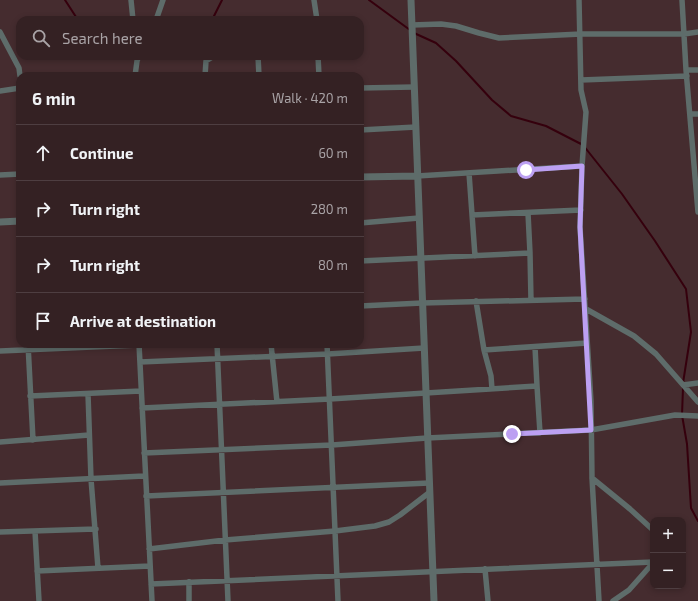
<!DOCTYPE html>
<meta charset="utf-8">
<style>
body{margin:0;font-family:"Exo 2",sans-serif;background:#3f2e30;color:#f1f3f6}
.controls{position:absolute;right:12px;bottom:12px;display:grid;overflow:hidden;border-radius:8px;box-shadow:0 2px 6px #0003}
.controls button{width:36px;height:36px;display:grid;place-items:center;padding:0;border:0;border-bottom:1px solid #4e3e41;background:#342123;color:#f1f3f6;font:20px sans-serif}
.stop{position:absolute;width:12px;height:12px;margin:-9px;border:3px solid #bca0f2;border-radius:50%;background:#fff}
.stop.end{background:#bca0f2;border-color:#fff;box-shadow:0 1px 4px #0008}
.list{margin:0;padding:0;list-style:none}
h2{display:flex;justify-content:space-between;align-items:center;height:52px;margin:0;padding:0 16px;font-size:17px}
h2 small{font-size:13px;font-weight:400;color:#a9a3a6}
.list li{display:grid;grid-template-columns:26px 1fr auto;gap:12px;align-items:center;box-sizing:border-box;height:56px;padding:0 16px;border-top:1px solid #4e3e41}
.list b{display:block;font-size:15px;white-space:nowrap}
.list em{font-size:13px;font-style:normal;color:#a9a3a6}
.icon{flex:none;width:22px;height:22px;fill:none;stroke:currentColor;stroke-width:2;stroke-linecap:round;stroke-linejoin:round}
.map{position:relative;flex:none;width:698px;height:601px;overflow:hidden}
.search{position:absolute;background:#342123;box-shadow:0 2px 6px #0003;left:16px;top:16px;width:348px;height:44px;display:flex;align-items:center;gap:10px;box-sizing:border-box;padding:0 14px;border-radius:12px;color:#a9a3a6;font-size:15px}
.panel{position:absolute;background:#342123;box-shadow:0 2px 6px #0003;left:16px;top:72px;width:348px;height:276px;border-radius:12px}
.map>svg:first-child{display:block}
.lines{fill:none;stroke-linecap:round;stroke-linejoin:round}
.stream{stroke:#35000d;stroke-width:2}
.minor{stroke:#5e6c6a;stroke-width:5.5}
.tertiary{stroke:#5e6c6a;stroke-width:7}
.route{stroke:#bca0f2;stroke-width:5}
</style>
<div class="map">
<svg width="698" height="601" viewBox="0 0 698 601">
<rect width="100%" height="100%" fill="#452c2f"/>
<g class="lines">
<path class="stream" d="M65,0L78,20
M369,0L410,30
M212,20L222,0
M414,33L436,43L456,61L492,100L511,116L546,126L583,145L622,194L655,241L686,289L691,332L683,383
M139,56H150
M683,388L682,415L687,444L691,508L698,521"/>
<path class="minor" d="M131,0L133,20
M314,0L317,20
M579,0L581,90L586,112L582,166L580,227L591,401L592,478L599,601
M682,0L686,70L698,212
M156,20L163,0
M412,25L441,24L456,26L479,33L499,38L581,34H684L698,32
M0,32L19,68L20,76
M258,56L259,76
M318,56L319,76
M686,70H698
M135,76L137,61L139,56
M205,76L206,61L214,56
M581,80L687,76
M360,88L414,87
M0,91L20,88
M690,114H698
M360,130L416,127
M469,173L475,256
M0,175L20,174
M417,176L582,166
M528,213L530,253L531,300
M472,215L581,210
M360,223L419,218
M360,261L530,253
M476,301L484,350L491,376L492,389
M360,306L422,303L585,299
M586,309L634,336L656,354L698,402
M28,344L33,440
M139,344L152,601
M217,344L228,601
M271,344L277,402
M327,344L338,601
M535,347L537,386
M484,350L587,343
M0,351L139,345
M140,362L328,354L424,348
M683,385L698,383
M88,394L91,479L98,568
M30,396L141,391
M142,408L330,399L537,386L540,433
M0,442L89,435
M144,453L332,445L427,438L591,430L675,415L698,416
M592,478L630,509L653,530
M0,483L144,476
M146,496L429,483
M35,531L39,601
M0,532L96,529
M149,549L225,540L335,531L375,526L389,522L400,515L430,492
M485,569L488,601
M37,571L150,566
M189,582V601
M151,584L653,562
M613,601L629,590L653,563"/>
<path class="tertiary" d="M411,0L434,601
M360,177L417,176
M0,222L20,221"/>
</g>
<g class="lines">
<path class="route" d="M512,434L591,430L580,227L582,166L526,170"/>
</g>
</svg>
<div class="controls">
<button>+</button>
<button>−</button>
</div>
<div class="stop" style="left:526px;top:170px"></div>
<div class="stop end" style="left:512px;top:434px"></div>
<div class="search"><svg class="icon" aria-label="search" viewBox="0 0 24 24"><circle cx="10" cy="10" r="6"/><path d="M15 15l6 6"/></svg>Search here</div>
<section class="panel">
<h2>6 min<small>Walk · 420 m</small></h2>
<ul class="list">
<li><svg class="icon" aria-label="ahead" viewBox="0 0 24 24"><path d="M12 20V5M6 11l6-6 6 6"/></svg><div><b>Continue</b></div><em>60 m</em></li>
<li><svg class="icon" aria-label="right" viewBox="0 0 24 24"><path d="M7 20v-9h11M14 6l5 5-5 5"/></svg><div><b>Turn right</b></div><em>280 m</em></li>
<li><svg class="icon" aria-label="right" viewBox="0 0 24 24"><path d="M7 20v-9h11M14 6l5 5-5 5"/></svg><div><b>Turn right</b></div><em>80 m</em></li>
<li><svg class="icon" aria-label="arrive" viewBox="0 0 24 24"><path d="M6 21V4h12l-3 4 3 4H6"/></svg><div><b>Arrive at destination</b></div></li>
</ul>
</section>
</div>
